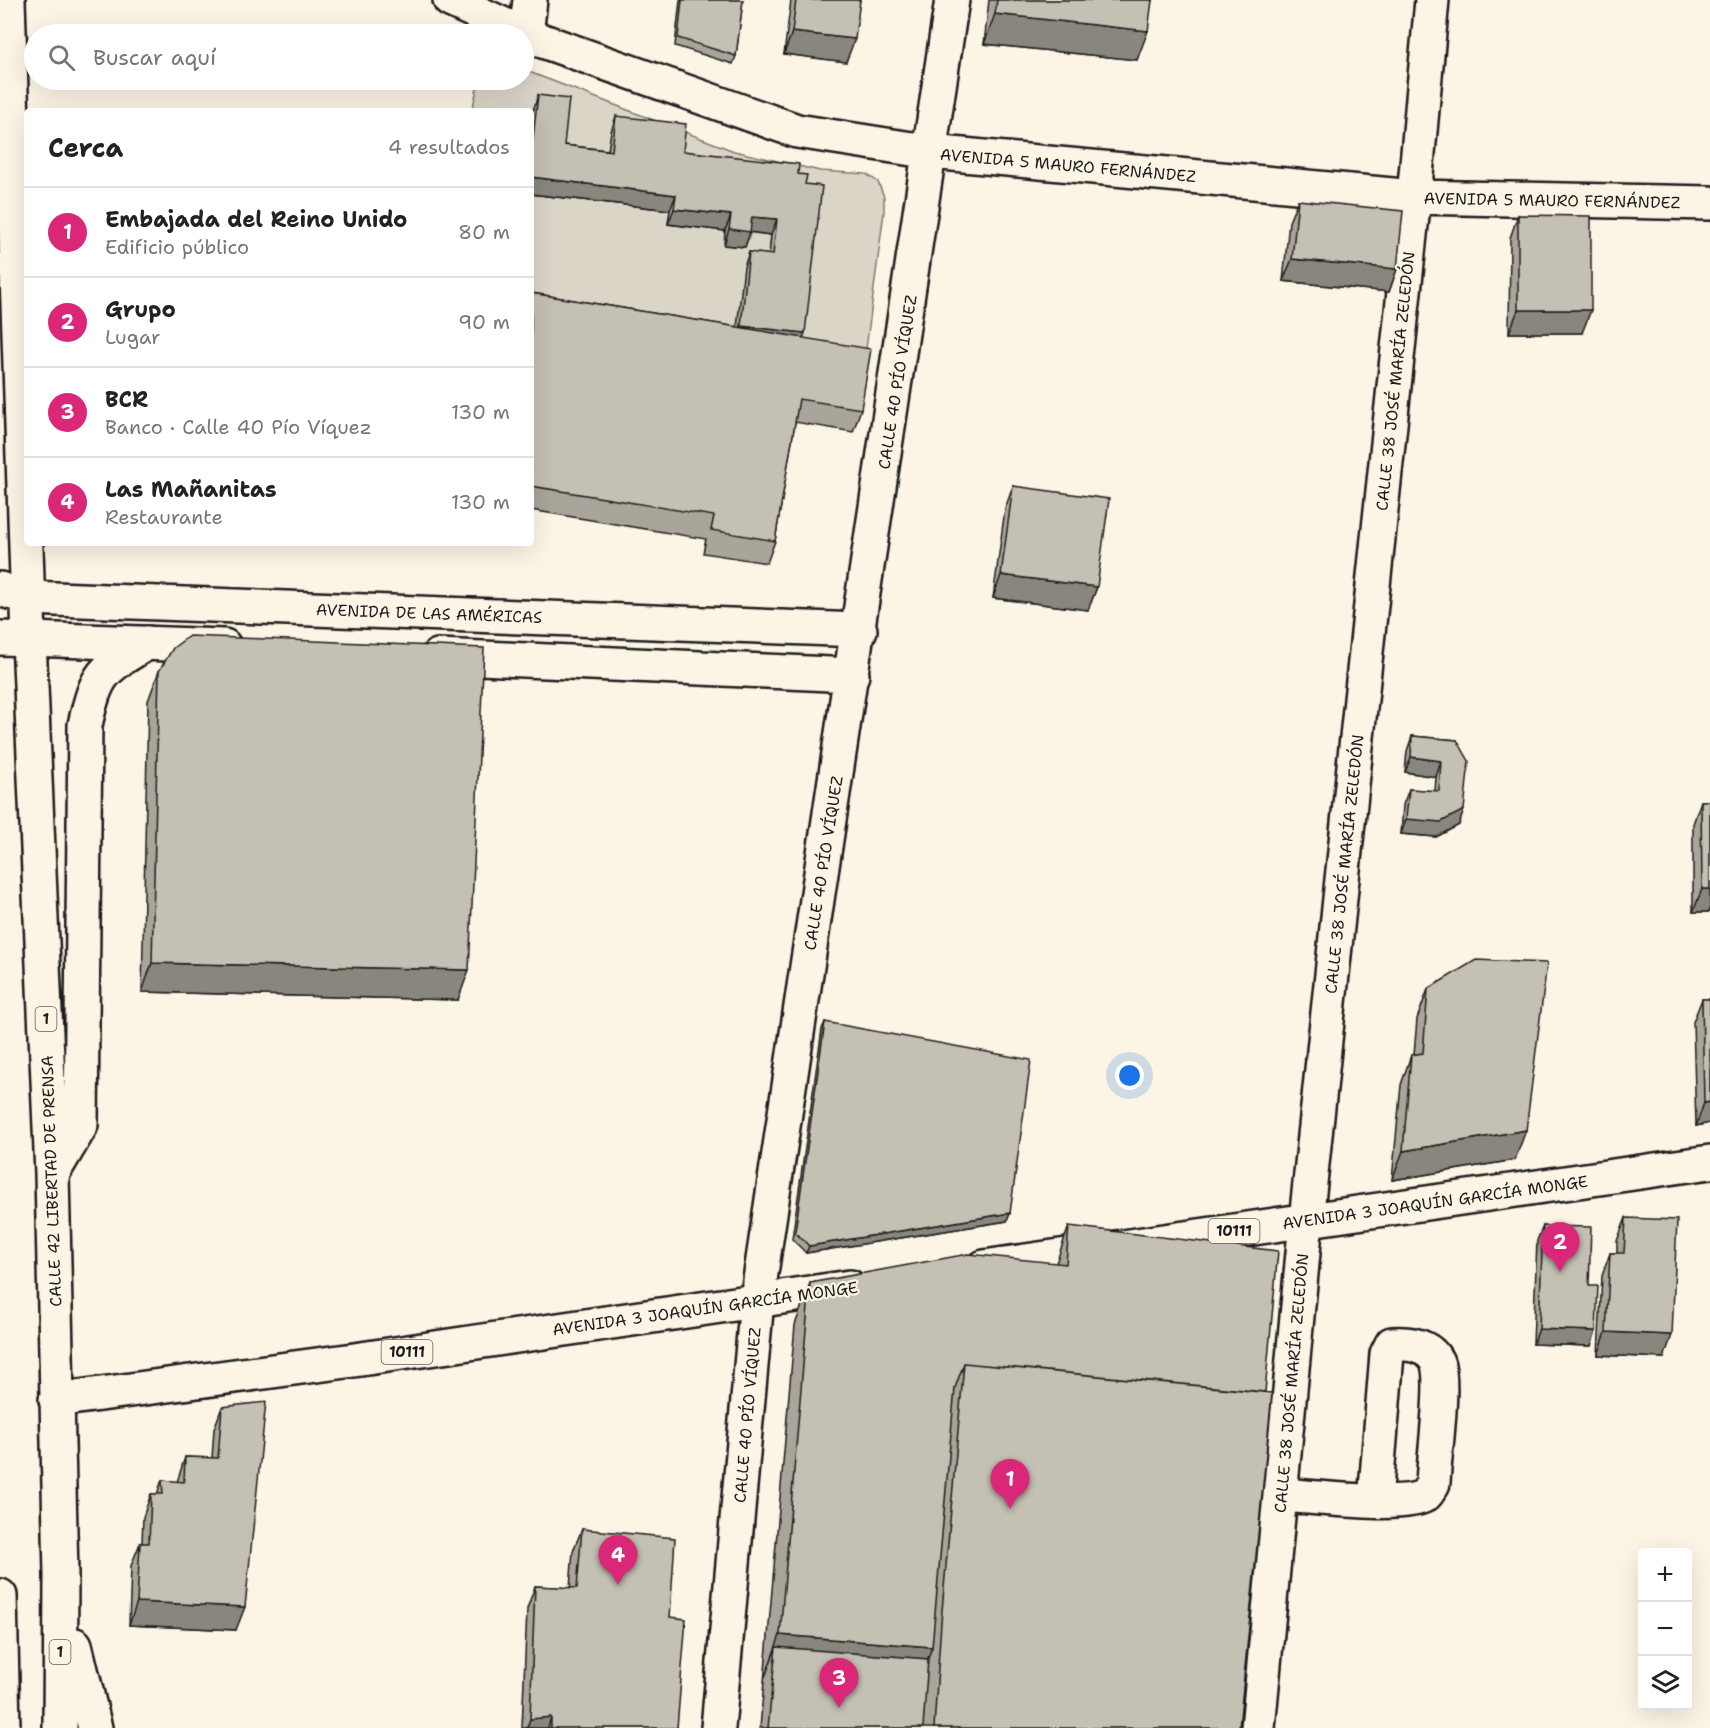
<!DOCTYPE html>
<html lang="es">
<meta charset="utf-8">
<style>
body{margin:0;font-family:"Shantell Sans",sans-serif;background:#f2f2f2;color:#222}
.controls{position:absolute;right:18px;bottom:18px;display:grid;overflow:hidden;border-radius:6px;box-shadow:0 6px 24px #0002}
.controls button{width:54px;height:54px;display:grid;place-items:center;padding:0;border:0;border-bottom:2px solid #e0e0e0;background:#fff;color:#222;font:30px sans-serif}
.you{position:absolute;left:1130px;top:1076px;width:21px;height:21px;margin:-15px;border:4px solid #fff;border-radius:50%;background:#1a73e8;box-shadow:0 0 0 9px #1a73e833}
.badge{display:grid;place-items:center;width:39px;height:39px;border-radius:50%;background:#db2777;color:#fff;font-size:20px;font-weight:700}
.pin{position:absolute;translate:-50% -50px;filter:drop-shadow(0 2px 3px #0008)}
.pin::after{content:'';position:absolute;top:32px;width:21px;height:18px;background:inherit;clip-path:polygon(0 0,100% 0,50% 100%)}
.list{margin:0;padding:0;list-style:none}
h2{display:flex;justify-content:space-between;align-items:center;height:78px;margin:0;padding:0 24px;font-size:26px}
h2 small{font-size:20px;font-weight:400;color:#767676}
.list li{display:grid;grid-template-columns:39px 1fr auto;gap:18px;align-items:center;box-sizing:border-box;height:90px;padding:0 24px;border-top:2px solid #e0e0e0}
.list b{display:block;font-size:22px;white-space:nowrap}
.list p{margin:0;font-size:20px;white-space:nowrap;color:#767676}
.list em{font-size:20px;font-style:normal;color:#767676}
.icon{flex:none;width:33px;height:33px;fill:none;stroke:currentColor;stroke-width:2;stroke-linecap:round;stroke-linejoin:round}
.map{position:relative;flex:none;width:1710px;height:1728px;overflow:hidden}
.search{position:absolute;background:#fff;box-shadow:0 6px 24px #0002;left:24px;top:24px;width:510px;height:66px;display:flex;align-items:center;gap:15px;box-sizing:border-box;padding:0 21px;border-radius:33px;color:#767676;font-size:22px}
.panel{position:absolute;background:#fff;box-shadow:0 6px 24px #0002;left:24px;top:108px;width:510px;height:438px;border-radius:6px}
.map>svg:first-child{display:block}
.green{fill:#dbd5c8;stroke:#7c7872;stroke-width:1.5}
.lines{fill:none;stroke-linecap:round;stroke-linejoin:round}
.minor-casing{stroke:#1c1c1c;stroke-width:38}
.major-casing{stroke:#1c1c1c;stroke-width:38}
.highway-casing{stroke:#1c1c1c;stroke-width:38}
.minor{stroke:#fcf5e5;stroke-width:33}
.major{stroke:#fcf5e5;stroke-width:33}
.highway{stroke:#fcf5e5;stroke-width:33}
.wall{fill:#a9a59a;stroke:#1c1c1c;stroke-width:1.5}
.shaded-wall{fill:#89867d;stroke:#1c1c1c;stroke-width:1.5}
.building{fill:#c4c0b3;stroke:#1c1c1c;stroke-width:1.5}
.labels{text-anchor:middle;stroke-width:4.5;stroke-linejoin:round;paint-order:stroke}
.shield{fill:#fcf5e5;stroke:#5f5d58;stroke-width:1.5}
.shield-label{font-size:15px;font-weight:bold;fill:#1c1c1c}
.street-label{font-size:16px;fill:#1c1c1c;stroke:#fcf5e5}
</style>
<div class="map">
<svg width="1710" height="1728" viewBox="0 0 1710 1728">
<rect width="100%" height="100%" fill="#fcf5e5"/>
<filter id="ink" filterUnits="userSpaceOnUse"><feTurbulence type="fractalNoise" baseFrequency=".0167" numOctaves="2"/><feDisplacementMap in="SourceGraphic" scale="12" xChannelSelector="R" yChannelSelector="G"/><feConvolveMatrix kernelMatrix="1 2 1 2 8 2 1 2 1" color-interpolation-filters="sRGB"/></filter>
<g filter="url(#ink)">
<path class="green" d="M524,70L734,151L820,171L866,174L878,182L884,197V212L863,372L531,317V194L670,210L668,224L771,235L768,270L735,341L816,202L677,166L611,132L607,166L558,160L533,111L531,126V111H472L479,80H524Z"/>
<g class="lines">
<defs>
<path id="minor" d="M450,0L526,35L797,131L931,152L1414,197L1710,203
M526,35L530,0
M29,598L860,630
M29,639L224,646
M438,656L852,675
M1280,1495C1308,1496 1406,1509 1425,1495C1428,1493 1431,1487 1433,1483C1434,1459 1445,1381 1437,1362C1429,1345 1408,1343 1392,1344L1387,1354L1375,1501
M718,1728L757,1300L952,0
M1258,1728L1306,1221L1414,197L1432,0"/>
<path id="major" d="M0,589L29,598
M0,638L29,639"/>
<path id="highway" d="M8,0L29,639L52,1174L61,1576L60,1728
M52,1174L81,1125L85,725C97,672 102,670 147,643
M984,1267L1710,1162
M56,1400L354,1360L850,1287
M0,1596L3,1728
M75,1645L95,1728"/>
</defs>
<use href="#minor" class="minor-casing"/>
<use href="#major" class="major-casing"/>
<use href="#highway" class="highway-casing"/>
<use href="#minor" class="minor"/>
<use href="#major" class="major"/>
<use href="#highway" class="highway"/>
</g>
<path class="wall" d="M680,0H743L736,56L733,64L675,46Z
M791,0H860L846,62L784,54Z
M989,0H1152L1137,60L984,44Z
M538,95L564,145L608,150L611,132L616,116L683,151L798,174L805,184L803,338L861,409L853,432L795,422L775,541L767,563L703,553L706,539L531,510V293L737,327L744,267L749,252L769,255L771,235L750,232L745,247L724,245L725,231L668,224L670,210L531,194V126L533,111Z
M1298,200L1397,269L1389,292L1283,281L1289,222Z
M1518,215L1582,333H1509L1510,238Z
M1013,486L1097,587L1088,610L993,598L1005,509Z
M159,671L458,1000L142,992L148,701Z
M1412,736L1457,740L1459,825L1436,837L1401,834L1403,805L1409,789L1435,791L1436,777L1405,772L1407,751Z
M1701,801H1710V912H1693V824Z
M1428,989L1515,1160L1392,1180L1401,1085L1411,1055H1414L1417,1019Z
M1702,999H1710V1123L1696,1126L1693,1022Z
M825,1022L1010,1213L1007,1221L806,1253L792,1239L822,1029Z
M1626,1218L1664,1358L1598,1355L1602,1276L1610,1253H1617V1241Z
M1069,1226L1265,1392L1239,1728H760L795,1325L810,1283L1056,1263Z
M1543,1226L1589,1286L1591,1346L1533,1344L1537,1241Z
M222,1407L236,1630L129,1625L131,1566L140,1543H142L143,1517L151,1494H157L162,1480L177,1482L185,1457L212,1458L214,1429Z
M582,1529L670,1617L677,1728H522L527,1609L535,1586L570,1588L573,1551Z"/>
<path class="shaded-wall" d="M995,14L1148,31L1137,60L984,44Z
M792,32L855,39L846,62L784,54Z
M531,177L676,195L670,210L531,194Z
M674,209L731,215L725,231L668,224Z
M752,217L777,219L771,235L750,232L745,247L724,245L729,229Z
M1292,259L1397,269L1389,292L1283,281Z
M1518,310H1591L1582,333H1509Z
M741,326L805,333L799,348L735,341Z
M1001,575L1097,587L1088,610L993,598Z
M1411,757L1441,761L1436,777L1405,772Z
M1464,810L1459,825L1436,837L1401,834L1406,819Z
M1702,889H1710V912H1693Z
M152,963L469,970L458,1000L142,992Z
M1710,1102V1123L1696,1126L1704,1103Z
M1526,1130L1515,1160L1392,1180L1403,1151Z
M1010,1213L1007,1221L806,1253L809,1246Z
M1539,1329L1596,1331L1591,1346L1533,1344Z
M1606,1332L1672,1335L1664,1358L1598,1355Z
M137,1602L245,1607L236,1630L129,1625Z
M780,1635L932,1647L917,1688L776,1647L765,1677Z
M551,1717L548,1728H527L530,1719Z"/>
<path class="building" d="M682,0H743L736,56L678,38Z
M796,0H860L855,39L792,32Z
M997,0H1152L1148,31L995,14Z
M538,95L569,99L564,145L612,151L616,116L686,124L683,151L799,164L798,174L807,175L805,184L822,186L805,333L741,326L749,252L773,255L777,219L752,217L750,232L729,229L731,215L674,209L676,195L531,177V155Z
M1298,200L1403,211L1397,269L1292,259Z
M1518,215L1591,216V310H1518Z
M531,293L871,349L861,409L799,399L775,541L711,530L714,516L531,486Z
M1013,486L1109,499L1097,587L1001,575Z
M189,636L484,648L469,970L152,963L159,671L173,648Z
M1412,736L1457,740L1469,761L1464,810L1441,822L1406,819L1409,789L1439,791L1441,761L1411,757Z
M1701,801H1710V889H1702Z
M1476,960L1547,963L1526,1130L1403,1151L1411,1055L1423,1053L1428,989Z
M1702,999H1710V1102L1704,1103Z
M825,1022L1031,1060L1010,1213L809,1246L795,1232Z
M1626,1218L1677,1220L1672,1335L1606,1332L1610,1253H1624Z
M1069,1226L1278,1251L1265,1392L964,1363L955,1388L932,1647L780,1635L810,1283L968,1254L1066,1264Z
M1543,1226L1591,1227L1589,1286H1598L1596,1331L1539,1329Z
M964,1363L1272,1393L1239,1728H934L941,1622Z
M266,1402L245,1607L137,1602L140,1543H149L151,1494H163L162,1480L184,1482L185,1457L218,1458L222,1407Z
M582,1529L675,1538L670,1617L686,1619L677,1728H551V1717L530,1719L535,1586L577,1588Z
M776,1647L928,1659L923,1728H768Z"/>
</g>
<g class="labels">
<g class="shield">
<rect x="35.5" y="1007" width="21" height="24" rx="4.5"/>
<rect x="1208.5" y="1219" width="51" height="24" rx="4.5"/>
<rect x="381.5" y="1340" width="51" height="24" rx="4.5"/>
<rect x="49.5" y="1640" width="21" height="24" rx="4.5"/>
</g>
<g class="shield-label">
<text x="46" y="1024">1</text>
<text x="1234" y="1236">10111</text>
<text x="407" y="1357">10111</text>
<text x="60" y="1657">1</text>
</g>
<g class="street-label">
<text transform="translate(1068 165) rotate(5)" y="6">AVENIDA 5 MAURO FERNÁNDEZ</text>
<text transform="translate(1552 200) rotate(1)" y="6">AVENIDA 5 MAURO FERNÁNDEZ</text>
<text transform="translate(1395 381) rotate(-84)" y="6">CALLE 38 JOSÉ MARÍA ZELEDÓN</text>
<text transform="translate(897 382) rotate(-81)" y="6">CALLE 40 PÍO VÍQUEZ</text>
<text transform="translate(429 613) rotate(2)" y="6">AVENIDA DE LAS AMÉRICAS</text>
<text transform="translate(823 863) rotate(-81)" y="6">CALLE 40 PÍO VÍQUEZ</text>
<text transform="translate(1344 864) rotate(-84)" y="6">CALLE 38 JOSÉ MARÍA ZELEDÓN</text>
<text transform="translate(51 1181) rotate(-92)" y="6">CALLE 42 LIBERTAD DE PRENSA</text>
<text transform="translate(1435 1202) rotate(-8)" y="6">AVENIDA 3 JOAQUÍN GARCÍA MONGE</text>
<text transform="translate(705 1308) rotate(-8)" y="6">AVENIDA 3 JOAQUÍN GARCÍA MONGE</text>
<text transform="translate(1291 1383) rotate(-85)" y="6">CALLE 38 JOSÉ MARÍA ZELEDÓN</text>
<text transform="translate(747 1415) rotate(-85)" y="6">CALLE 40 PÍO VÍQUEZ</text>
</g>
</g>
</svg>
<div class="controls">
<button>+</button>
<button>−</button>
<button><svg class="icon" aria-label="layers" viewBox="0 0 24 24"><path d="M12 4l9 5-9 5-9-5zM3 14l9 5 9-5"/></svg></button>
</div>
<div class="you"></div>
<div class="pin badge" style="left:1010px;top:1509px">1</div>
<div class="pin badge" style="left:1560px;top:1272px">2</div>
<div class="pin badge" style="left:839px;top:1708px">3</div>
<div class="pin badge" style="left:618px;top:1585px">4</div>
<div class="search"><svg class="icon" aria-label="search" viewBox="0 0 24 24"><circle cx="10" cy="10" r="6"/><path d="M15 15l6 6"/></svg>Buscar aquí</div>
<section class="panel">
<h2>Cerca<small>4 resultados</small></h2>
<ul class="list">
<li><span class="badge">1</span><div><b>Embajada del Reino Unido</b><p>Edificio público</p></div><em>80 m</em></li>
<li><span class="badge">2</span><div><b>Grupo</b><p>Lugar</p></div><em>90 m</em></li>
<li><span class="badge">3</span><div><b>BCR</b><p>Banco · Calle 40 Pío Víquez</p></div><em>130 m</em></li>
<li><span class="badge">4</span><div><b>Las Mañanitas</b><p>Restaurante</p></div><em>130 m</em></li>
</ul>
</section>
</div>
